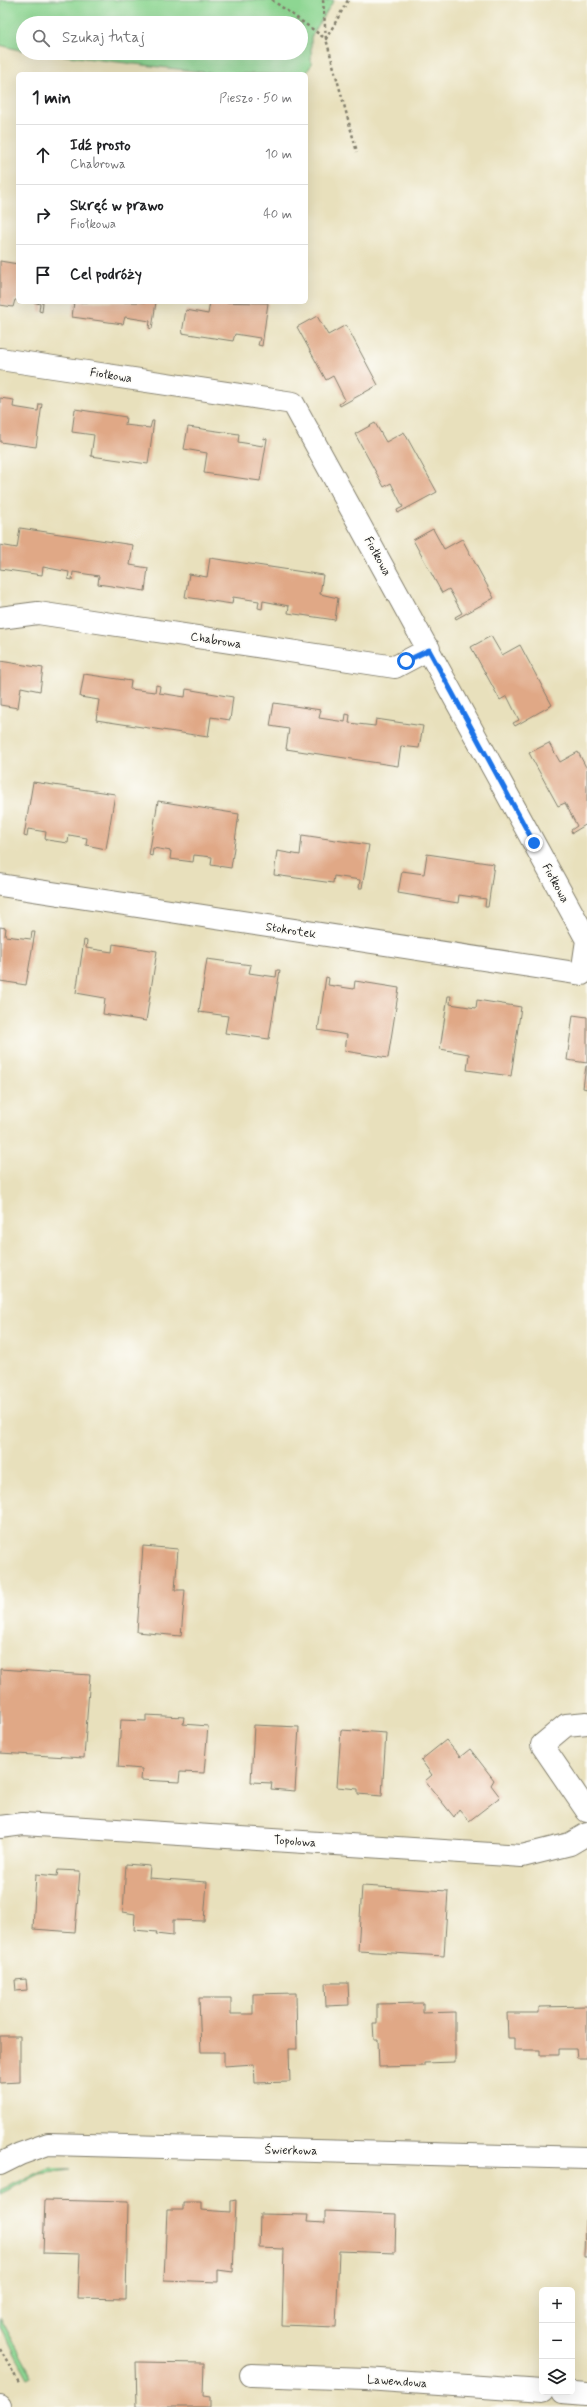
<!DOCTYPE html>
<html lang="pl">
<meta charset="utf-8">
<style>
body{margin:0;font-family:Mynerve,sans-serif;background:#f2f2f2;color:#202124}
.controls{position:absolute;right:12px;bottom:12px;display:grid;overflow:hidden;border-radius:6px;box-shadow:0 4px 16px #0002}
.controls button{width:36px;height:36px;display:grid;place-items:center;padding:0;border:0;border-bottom:1px solid #e0e0e0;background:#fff;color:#202124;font:20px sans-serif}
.stop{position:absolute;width:12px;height:12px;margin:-9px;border:3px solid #1a73e8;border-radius:50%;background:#fff}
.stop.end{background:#1a73e8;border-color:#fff;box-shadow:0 1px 4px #0008}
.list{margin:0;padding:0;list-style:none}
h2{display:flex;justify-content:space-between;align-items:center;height:52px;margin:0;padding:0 16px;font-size:17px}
h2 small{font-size:13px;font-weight:400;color:#757577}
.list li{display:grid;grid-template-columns:26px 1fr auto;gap:12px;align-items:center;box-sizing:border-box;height:60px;padding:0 16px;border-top:1px solid #e0e0e0}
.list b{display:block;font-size:15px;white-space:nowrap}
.list p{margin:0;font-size:13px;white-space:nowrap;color:#757577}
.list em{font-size:13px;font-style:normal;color:#757577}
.icon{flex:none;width:22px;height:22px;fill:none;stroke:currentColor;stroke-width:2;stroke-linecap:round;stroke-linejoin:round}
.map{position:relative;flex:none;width:587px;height:2407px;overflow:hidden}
.search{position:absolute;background:#fff;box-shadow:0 4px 16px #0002;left:16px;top:16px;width:292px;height:44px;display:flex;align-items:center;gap:10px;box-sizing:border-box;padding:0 14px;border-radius:22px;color:#757577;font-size:15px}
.panel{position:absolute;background:#fff;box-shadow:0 4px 16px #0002;left:16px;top:72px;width:292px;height:232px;border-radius:6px}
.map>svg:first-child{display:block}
.green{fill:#8dd692;stroke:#547957}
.building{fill:#e0a886}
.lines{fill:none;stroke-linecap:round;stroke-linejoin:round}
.minor-casing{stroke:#827e6c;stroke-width:24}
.path{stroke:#827e6c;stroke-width:2.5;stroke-dasharray:3 3;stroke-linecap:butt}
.minor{stroke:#fff;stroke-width:22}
.route{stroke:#1a73e8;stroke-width:5}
.labels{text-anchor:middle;stroke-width:3.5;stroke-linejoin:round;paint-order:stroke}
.street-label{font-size:12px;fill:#1c1c1c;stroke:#fdfcf7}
</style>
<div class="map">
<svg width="587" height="2407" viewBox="0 0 587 2407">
<rect width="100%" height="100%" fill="#fdfcf7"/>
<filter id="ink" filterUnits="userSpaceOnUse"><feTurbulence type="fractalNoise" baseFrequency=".025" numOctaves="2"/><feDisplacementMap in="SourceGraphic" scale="8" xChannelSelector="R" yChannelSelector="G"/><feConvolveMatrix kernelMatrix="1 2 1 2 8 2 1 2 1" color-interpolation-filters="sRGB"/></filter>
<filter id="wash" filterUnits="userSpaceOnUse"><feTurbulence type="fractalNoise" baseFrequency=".012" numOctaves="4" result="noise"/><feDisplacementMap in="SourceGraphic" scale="16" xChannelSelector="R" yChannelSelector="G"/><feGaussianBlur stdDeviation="0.9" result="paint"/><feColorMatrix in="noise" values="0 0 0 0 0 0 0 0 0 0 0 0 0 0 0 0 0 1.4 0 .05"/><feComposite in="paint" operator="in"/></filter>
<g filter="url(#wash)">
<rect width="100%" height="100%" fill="#e8e0bc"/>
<path class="green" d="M0,0H334L311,37V65L306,74H219L43,53H301V23H23V51L0,45Z
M49,2168L71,2170L40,2174L0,2194V2190Z
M0,2317L32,2376L28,2378L0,2327Z"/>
<g id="blocks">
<path class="building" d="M0,261L18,264V300H15L13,307L0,305Z
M34,302H43L42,312L39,311L40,304Z
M74,302H156L152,329L149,328L150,321L125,317L123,324L72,317Z
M210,302L268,303L262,346L258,345L260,338L235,334L233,341L182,333L186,310L208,314Z
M317,316L328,335L346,325L378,385L340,406L339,404L345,400L333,376L326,380L297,327Z
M0,398L14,400L13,407L38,411L39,404H42L36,447L0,442Z
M75,409L126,417L125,425L150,428L152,421H154L148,464L91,456L94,435L72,432Z
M375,423L386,442L404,432L437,492L398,513L397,510L403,507L391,483L384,487L355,434Z
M188,427L239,434L238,442L263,446L264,438L267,439L260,481L204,473L207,453L184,449Z
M20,528L133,545L130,565L148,568L145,591L98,584L99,576L73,572L72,580L68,579L69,572L43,567L42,575L0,569V545L17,548Z
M433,529L444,549L462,539L494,598L456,619L455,617L462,613L449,589L442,593L413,540Z
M210,558L323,575L320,594L338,598L335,620L288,613L289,606L263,601L262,609L258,608L259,601L233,597L232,604L185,597L189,574L207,577Z
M491,636L502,655L520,645L552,705L515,726L513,723L519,720L507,696L500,700L471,647Z
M0,661L43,668L40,691L21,687L18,708L0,705Z
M84,674L131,681L130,689L155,692L156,685L160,686L159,693L185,697L186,689L233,697L230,720L211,717L208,737L96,720L99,700L80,697Z
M274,703L321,710L319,718L345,722L346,714L350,715L349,723L375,726L376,719L423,726L419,748L401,746L398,766L286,749L289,729L270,726Z
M549,743L560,762L578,752L587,769V824L572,833L571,830L577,826L565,803L558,806L529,753Z
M33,782L115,794L106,849L86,845L87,838L69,835L68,843L47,840L45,839L46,832L28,829L27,837L24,836Z
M158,801L239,814L231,868L211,865L212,857L194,855L193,862L170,859L171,851L153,848L152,856L149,855Z
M302,835L369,845L362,888H359L360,880L334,876L333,883L274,875L277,851L300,855Z
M427,854L494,864L488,907H485L486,899L459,895L458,903L398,893L402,871L424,874Z
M0,927L6,928L5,936L31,939L32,932H35L26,985L0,981Z
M84,940L87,941L86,948L112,952L113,944L157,951L146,1021L103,1014L105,998L76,993Z
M207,959L251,965L249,973L276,977L277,970H280L269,1039L225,1033L228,1016L199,1012Z
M326,977L329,978L328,985L354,989L355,981L399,988L388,1058L345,1051L347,1035L318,1030Z
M448,996H451L450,1004L476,1008L477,1000L521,1007L511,1076L467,1070L469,1054L440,1049Z
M573,1015L587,1017V1063L567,1060Z
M586,1066H587V1089L583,1088Z
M143,1546L178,1549L175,1590H185L181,1636L137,1632Z
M0,1669L90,1675L84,1758L0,1753Z
M146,1715L184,1717L183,1724L208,1726L204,1773L180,1772L179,1782L141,1780L142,1769L118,1767L121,1720L146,1721Z
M254,1725L299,1727L295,1791L271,1789L272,1783L251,1782Z
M341,1730L386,1733L382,1796L358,1794V1789L337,1787Z
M446,1740L460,1757L470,1749L494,1780L491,1785L500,1797L469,1821L459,1809L454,1817L425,1781L432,1775L421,1760Z
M126,1864L150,1866L149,1878L207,1882L204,1921L173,1920V1936L156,1934L157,1932L134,1930L135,1914L123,1912Z
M58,1870L80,1871L75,1932L33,1929L36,1874L57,1876Z
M362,1886L448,1891L444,1956L358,1951Z
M26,1979L27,1990L16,1991L15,1980Z
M325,1983H348L349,2005L326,2006Z
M296,1993L297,2049H289L290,2082L255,2083L254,2064L224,2066V2052H201L199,1998H231V2014H253V1994Z
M423,2003V2013L455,2012V2062L424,2063V2066L379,2067L378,2040H374L373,2023H377V2004Z
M587,2006V2058H577L576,2049H559V2055H540V2050H514V2038H508L507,2013H539V2007Z
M0,2036H20V2082L0,2083Z
M45,2200L128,2202L126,2299L78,2298L80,2254L43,2253Z
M236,2200L233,2272L218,2270V2282L164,2280L167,2210H183V2202H201V2210L231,2212V2201Z
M325,2211L396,2214L395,2253L339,2251L336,2327L282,2325L284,2249L259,2248L260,2214L308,2215L307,2222L325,2223Z
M585,2220H587V2257H584Z
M136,2362L204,2363L203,2396L210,2397V2407H137Z"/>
</g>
</g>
<g filter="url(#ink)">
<use href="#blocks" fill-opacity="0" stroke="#827e6c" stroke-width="1"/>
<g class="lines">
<defs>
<path id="minor" d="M0,359L293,403L587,940L582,974L0,885
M0,618L38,613L395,667L429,649
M587,1723L566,1725L542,1745L587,1811
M0,1827L23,1824L522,1856L570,1844L587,1834
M0,2164L20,2154L48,2144L587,2158
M251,2375L366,2379L542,2391
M562,2392L587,2394
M0,2406V2407"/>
</defs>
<use href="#minor" class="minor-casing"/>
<path class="path" d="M272,0L326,39L348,0
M323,0L326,39L357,152
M0,2348L19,2383"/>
<use href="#minor" class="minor"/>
</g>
</g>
<g class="lines" filter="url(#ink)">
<path class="route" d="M406,661L429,650L534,843"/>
</g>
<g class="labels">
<g class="street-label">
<text transform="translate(111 375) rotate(9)" y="4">Fiołkowa</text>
<text transform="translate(378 556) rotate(61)" y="4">Fiołkowa</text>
<text transform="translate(216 640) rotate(9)" y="4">Chabrowa</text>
<text transform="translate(556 883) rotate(61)" y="4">Fiołkowa</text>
<text transform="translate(291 930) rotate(9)" y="4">Stokrotek</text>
<text transform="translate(295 1841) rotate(4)" y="4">Topolowa</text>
<text transform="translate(291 2150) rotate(1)" y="4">Świerkowa</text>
<text transform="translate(397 2381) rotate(4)" y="4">Lawendowa</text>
</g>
</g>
</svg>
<div class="controls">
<button>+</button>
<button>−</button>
<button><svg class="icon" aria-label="layers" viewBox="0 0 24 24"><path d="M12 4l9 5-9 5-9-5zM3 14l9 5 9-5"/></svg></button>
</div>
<div class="stop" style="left:406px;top:661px"></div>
<div class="stop end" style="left:534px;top:843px"></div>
<div class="search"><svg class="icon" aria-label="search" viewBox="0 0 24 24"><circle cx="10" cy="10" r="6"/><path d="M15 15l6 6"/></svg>Szukaj tutaj</div>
<section class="panel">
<h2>1 min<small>Pieszo · 50 m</small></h2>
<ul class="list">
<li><svg class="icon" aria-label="ahead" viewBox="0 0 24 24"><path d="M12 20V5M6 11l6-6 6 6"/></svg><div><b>Idź prosto</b><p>Chabrowa</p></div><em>10 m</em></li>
<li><svg class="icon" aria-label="right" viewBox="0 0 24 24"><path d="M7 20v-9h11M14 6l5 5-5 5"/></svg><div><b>Skręć w prawo</b><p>Fiołkowa</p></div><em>40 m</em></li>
<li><svg class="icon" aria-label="arrive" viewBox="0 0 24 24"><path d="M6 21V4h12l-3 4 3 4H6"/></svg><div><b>Cel podróży</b></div></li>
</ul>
</section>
</div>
